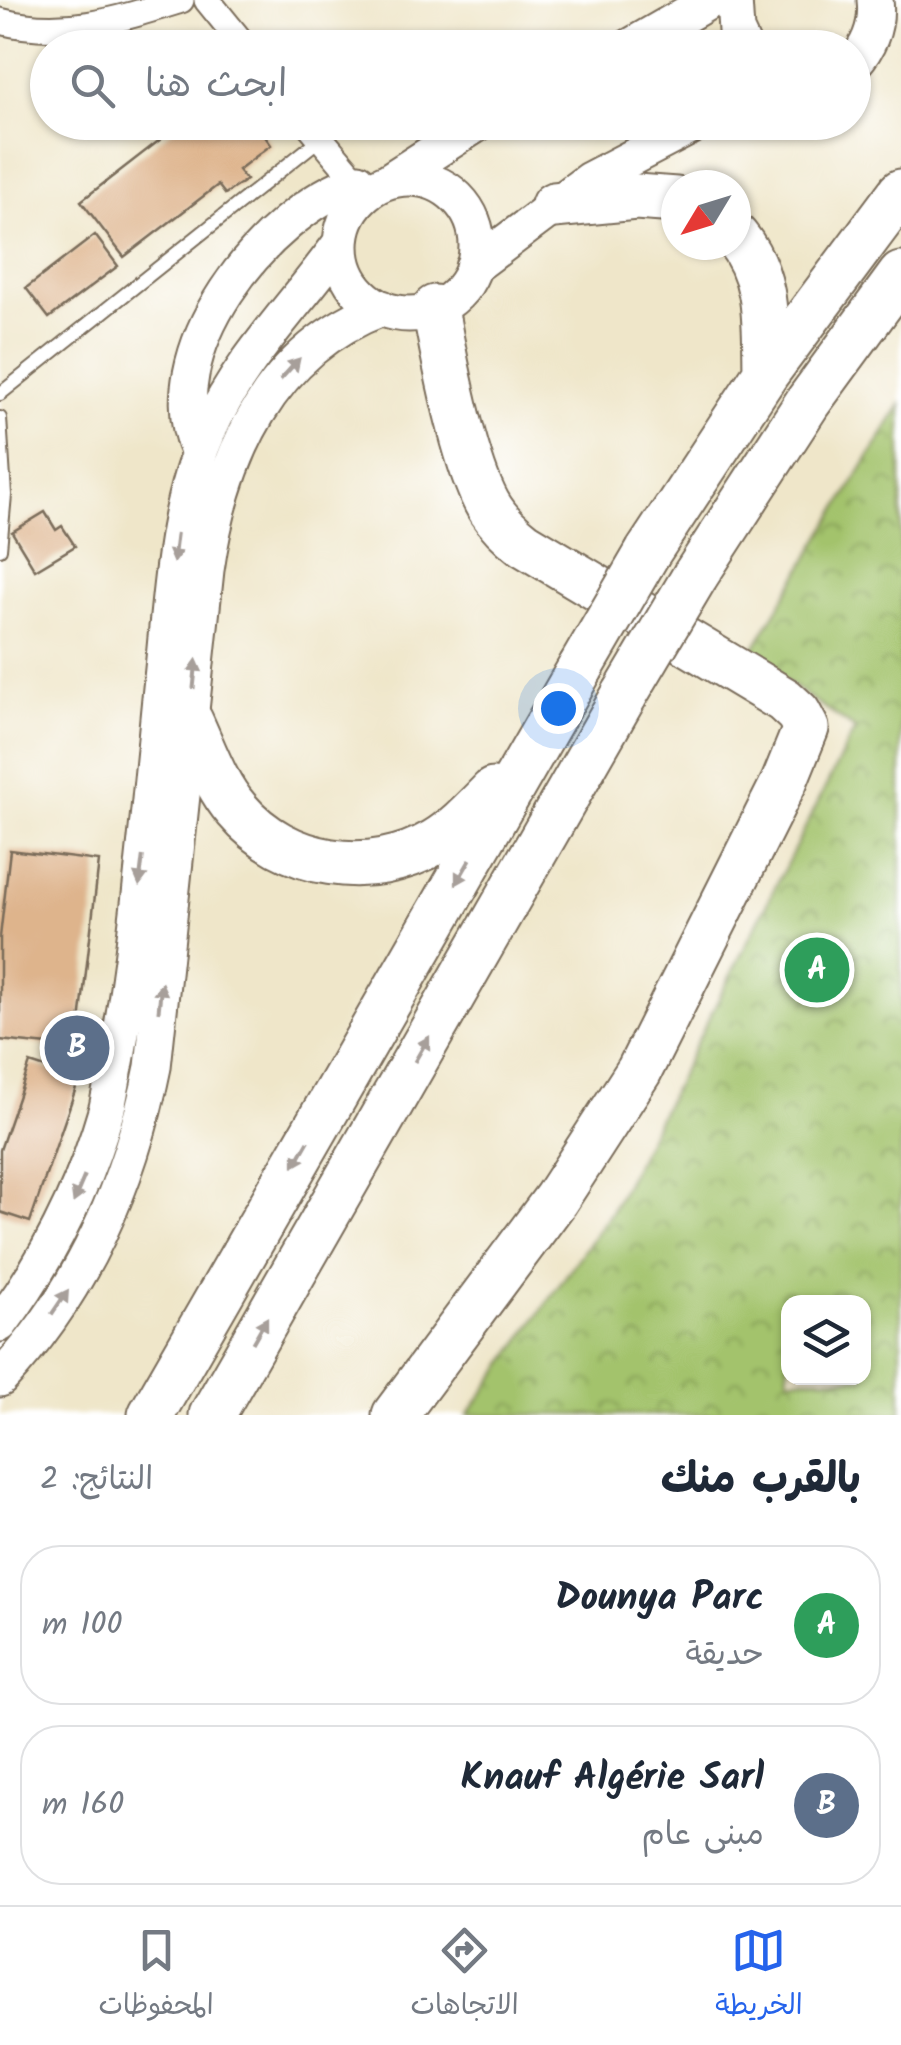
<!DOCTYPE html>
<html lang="ar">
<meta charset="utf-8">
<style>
body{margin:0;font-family:Kalam,"Playpen Sans Arabic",sans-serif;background:#f6f6f7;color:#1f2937;direction:rtl}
.controls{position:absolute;right:30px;bottom:30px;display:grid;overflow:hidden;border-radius:20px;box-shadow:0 2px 8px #0004}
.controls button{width:90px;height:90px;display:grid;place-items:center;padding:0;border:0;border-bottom:2px solid #e0e1e3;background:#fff;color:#1f2937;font:50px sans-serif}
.compass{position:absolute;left:661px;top:170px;width:90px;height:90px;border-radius:50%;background:#fff;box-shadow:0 2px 8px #0004;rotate:232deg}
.you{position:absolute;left:558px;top:708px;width:35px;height:35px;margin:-25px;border:8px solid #fff;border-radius:50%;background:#1a73e8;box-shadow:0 0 0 15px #1a73e833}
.badge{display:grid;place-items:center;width:65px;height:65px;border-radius:50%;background:#2563eb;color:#fff;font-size:32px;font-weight:700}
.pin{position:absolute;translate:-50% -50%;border:5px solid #fff;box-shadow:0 2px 10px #0006}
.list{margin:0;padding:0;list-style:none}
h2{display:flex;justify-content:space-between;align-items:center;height:130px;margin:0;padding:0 40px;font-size:42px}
h2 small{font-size:32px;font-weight:400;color:#747a83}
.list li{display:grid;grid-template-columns:65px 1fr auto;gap:30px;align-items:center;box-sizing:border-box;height:160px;margin:0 20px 20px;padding:0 20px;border:2px solid #e0e1e3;border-radius:40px}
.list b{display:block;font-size:38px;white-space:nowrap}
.list p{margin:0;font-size:32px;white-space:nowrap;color:#747a83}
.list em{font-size:32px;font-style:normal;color:#747a83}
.icon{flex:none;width:55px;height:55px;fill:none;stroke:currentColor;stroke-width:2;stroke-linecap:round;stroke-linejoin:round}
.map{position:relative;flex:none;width:901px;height:1415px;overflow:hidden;direction:ltr}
.search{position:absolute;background:#fff;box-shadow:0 2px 8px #0004;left:30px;right:30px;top:30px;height:110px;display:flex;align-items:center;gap:25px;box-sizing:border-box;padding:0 35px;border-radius:55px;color:#747a83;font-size:38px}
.sheet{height:490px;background:#fff}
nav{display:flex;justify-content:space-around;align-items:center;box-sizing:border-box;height:140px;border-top:2px solid #e0e1e3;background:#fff;font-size:28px;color:#747a83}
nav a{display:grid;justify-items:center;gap:5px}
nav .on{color:#2563eb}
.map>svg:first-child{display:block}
.park{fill:url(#park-crowns);stroke:#6f7645;stroke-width:2.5;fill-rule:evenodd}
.building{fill:#deb48c}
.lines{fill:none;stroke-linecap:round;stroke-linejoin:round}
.lane-casing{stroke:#7a6c5a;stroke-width:16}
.street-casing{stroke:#7a6c5a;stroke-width:29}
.secondary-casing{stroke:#7a6c5a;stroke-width:39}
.highway-casing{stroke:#7a6c5a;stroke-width:49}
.lane{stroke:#fff;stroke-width:12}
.street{stroke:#fff;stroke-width:25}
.secondary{stroke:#fff;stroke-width:35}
.highway{stroke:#fff;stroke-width:45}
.highway-bridge-casing{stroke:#7a6c5a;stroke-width:49;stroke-linecap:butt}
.highway-bridge{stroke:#fff;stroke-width:45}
.oneway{fill:#a79f9a}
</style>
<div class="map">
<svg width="901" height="1415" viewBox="0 0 901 1415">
<defs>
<pattern id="park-crowns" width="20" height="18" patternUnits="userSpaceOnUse" patternTransform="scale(2.5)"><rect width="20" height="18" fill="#a3c36c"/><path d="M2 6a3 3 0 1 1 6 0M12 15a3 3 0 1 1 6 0" fill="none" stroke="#869f58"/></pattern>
</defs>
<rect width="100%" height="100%" fill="#fff"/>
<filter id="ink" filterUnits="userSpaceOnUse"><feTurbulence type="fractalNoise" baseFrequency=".01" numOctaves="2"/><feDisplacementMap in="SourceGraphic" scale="20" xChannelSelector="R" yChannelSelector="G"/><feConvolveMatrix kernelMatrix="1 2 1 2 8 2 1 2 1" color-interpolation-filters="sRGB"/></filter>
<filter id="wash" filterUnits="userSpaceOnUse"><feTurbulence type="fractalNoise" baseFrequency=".0048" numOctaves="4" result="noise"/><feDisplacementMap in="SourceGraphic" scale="40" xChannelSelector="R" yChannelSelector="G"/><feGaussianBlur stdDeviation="2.25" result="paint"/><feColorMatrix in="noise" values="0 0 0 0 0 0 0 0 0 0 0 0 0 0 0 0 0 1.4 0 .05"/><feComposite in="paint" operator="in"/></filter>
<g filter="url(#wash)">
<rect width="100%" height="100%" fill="#efe6c9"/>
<path class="park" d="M901,404V1415H468L611,1212L855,729L749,656ZM788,1302H864V1378H788Z"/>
<g id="blocks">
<path class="building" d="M183,122H255L271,145L238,170L246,180L225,194L218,185L124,257L81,201Z
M95,235L118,266L49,318L26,288Z
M45,512L56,530L62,526L75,546L35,570L12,532Z
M10,850L99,861L77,1048L0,1040V937Z
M30,1063L79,1079L30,1222L0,1212V1150Z"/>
</g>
</g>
<g filter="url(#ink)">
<use href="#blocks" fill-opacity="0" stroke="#7a6c5a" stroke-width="2.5"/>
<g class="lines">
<defs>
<path id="lane" d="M0,394L320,139
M0,418L5,495L0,549"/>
<path id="street" d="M207,0L246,48
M0,21C64,38 120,19 181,0
M307,122L365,191"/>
<path id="secondary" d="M734,0L736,31L744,48
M628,48L711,0
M854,63C870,45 878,25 875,0
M341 246a68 68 0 1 1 136 0a68 68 0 1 1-136 0Z
M390,180L480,122
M473,267L589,180L700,122
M199,454C153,353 264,213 358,181
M0,1324C50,1258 84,1188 107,1108C136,970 147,827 161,688C171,599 172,511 209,429C240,360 296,305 340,244
M0,1379C82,1293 130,1182 153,1067L206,570C222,458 269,350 382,308"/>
<path id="highway" d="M554,205L636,197L676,200
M736,237C769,277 765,324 766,373
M648,552L766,373L901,192
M695,576L808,402L901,275
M190,721C204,751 215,785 237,810C285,867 371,880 435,842C457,829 475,809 493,791
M151,1415L581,667
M212,1415L625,694
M395,1415L556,1199L639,1071L784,782L806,728L798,713L784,700L524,544C511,534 500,524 491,510C465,470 444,358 435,308"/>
</defs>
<use href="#lane" class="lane-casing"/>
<use href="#street" class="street-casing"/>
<use href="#secondary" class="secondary-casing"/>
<use href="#highway" class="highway-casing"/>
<use href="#lane" class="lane"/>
<use href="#street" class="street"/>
<use href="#secondary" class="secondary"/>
<use href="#highway" class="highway"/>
<defs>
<path id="highway-bridge" d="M581,667L648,552
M625,694L695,576"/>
</defs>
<use href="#highway-bridge" class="highway-bridge-casing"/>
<use href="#highway-bridge" class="highway-bridge"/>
</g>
<defs><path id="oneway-solid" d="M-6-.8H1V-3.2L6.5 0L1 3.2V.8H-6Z" transform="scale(2.5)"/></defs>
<g class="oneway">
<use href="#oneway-solid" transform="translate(290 369) rotate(-48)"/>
<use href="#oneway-solid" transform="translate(175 548) rotate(97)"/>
<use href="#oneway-solid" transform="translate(195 674) rotate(-84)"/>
<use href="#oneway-solid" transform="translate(141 871) rotate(97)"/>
<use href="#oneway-solid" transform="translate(463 872) rotate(120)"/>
<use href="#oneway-solid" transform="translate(160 997) rotate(-84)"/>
<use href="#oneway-solid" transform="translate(422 1049) rotate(-60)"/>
<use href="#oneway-solid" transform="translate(301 1154) rotate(120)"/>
<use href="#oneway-solid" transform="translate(79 1189) rotate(113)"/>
<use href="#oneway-solid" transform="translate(60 1302) rotate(-56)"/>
<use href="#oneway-solid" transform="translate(260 1330) rotate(-60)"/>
</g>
</g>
</svg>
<div class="controls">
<button><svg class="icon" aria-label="layers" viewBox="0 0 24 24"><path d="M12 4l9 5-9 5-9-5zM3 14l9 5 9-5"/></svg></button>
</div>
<svg class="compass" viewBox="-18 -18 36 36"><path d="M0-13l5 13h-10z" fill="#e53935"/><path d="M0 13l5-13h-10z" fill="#747a83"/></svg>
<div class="you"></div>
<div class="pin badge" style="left:817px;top:970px;background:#2e9e5b">A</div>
<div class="pin badge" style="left:77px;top:1048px;background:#5c6f8a">B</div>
<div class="search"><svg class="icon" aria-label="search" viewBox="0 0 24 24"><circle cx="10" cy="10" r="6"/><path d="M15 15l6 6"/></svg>ابحث هنا</div>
</div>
<section class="sheet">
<h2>بالقرب منك<small>النتائج: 2</small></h2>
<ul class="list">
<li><span class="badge" style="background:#2e9e5b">A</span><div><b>Dounya Parc</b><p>حديقة</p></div><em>100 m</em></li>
<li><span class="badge" style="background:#5c6f8a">B</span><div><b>Knauf Algérie Sarl</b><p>مبنى عام</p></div><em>160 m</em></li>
</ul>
</section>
<nav>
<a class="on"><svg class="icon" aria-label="map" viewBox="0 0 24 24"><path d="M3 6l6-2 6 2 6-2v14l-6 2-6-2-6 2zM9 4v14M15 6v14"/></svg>الخريطة</a>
<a><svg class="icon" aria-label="directions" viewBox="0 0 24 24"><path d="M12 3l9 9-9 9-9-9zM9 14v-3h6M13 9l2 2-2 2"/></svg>الاتجاهات</a>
<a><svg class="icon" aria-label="saved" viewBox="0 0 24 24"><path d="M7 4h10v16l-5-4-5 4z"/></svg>المحفوظات</a>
</nav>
